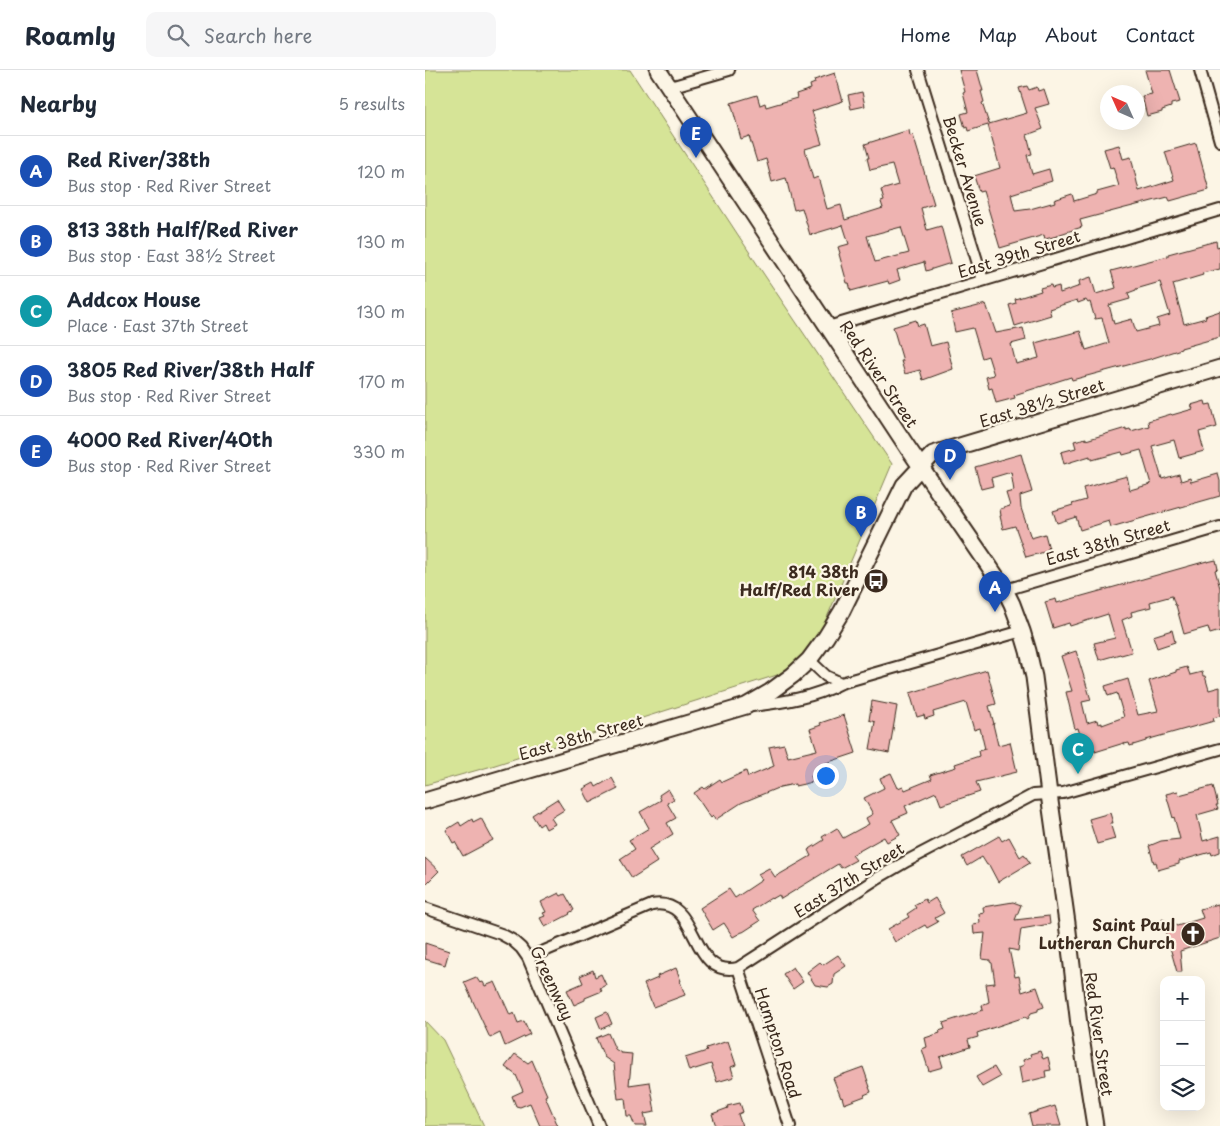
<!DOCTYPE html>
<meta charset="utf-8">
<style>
body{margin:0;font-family:"Playpen Sans",sans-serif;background:#f6f6f7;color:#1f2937}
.controls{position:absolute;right:15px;bottom:15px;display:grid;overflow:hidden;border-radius:10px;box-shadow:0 5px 20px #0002}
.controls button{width:45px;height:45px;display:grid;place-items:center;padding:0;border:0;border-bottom:1px solid #e0e1e3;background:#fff;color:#1f2937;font:25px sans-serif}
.compass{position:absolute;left:675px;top:15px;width:45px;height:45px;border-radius:50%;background:#fff;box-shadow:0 5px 20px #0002;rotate:315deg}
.you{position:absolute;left:400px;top:705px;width:18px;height:18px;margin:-12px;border:4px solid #fff;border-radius:50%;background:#1a73e8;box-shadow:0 0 0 8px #1a73e833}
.badge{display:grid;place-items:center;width:32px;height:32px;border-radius:50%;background:#d93025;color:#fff;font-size:16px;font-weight:700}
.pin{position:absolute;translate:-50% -41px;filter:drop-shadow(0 1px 2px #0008)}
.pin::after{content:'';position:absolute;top:26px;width:18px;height:15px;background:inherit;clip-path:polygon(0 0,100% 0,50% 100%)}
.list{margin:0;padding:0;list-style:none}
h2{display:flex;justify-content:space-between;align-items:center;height:65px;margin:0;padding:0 20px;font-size:21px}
h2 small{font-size:16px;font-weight:400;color:#747a83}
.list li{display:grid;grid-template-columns:32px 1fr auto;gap:15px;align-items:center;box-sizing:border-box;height:70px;padding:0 20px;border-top:1px solid #e0e1e3}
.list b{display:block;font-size:19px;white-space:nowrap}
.list p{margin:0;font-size:16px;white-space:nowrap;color:#747a83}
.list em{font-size:16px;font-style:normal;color:#747a83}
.icon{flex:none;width:28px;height:28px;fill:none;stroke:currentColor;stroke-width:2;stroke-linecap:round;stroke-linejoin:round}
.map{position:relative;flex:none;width:795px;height:1056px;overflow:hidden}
header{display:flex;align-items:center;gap:30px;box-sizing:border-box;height:70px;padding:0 25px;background:#fff;border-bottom:1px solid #e0e1e3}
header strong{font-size:24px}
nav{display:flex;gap:28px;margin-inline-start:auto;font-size:18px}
.search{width:350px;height:45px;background:#f6f6f7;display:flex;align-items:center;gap:12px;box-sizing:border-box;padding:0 18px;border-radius:10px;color:#747a83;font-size:19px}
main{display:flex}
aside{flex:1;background:#fff}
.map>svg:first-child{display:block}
.green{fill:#d6e497;stroke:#88875a}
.building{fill:#eeb3b1;stroke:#3b2a1e;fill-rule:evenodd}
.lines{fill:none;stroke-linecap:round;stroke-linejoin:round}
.street-casing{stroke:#3b2a1e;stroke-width:14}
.secondary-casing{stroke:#3b2a1e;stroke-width:19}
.street{stroke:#fcf5e5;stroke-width:10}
.secondary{stroke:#fcf5e5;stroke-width:15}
.labels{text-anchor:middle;stroke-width:4.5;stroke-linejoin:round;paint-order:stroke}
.street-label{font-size:16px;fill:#3b2a1e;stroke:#fcf5e5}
.poi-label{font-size:16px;font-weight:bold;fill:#3b2a1e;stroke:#fcf5e5;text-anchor:end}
</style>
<header>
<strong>Roamly</strong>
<div class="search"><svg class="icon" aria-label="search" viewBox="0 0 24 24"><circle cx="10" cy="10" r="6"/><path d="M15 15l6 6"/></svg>Search here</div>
<nav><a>Home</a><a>Map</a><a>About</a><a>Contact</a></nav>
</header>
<main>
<aside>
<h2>Nearby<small>5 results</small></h2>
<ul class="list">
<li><span class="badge" style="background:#1a4fb4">A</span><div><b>Red River/38th</b><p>Bus stop · Red River Street</p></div><em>120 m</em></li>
<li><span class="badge" style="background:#1a4fb4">B</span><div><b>813 38th Half/Red River</b><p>Bus stop · East 38½ Street</p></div><em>130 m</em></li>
<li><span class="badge" style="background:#0f9aa8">C</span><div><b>Addcox House</b><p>Place · East 37th Street</p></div><em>130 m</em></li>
<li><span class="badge" style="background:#1a4fb4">D</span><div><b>3805 Red River/38th Half</b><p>Bus stop · Red River Street</p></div><em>170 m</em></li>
<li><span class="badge" style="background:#1a4fb4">E</span><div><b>4000 Red River/40th</b><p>Bus stop · Red River Street</p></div><em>330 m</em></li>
</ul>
</aside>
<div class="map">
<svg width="795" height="1056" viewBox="0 0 795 1056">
<rect width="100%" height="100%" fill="#fcf5e5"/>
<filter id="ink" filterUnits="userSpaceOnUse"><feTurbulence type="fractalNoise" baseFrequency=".02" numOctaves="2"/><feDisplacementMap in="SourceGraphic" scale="10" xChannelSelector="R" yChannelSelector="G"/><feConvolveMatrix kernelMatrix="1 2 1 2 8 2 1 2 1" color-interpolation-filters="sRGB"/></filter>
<g filter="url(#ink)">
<path class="green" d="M0,0H205L338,203L467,394L384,590L377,597L67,696L0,715Z
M0,951L18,970L59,1056H0Z"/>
<path class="building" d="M534,0H552L558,21H556L559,32L557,33L564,54L602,43L594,18L602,16L604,20L612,17L613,21L619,19L624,34L610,38L618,59L602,65L607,84L602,85L607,104L624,99L627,111L586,124L590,141L605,139L630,132L629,130L647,124L649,131L672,124V122L694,116L688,97L685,98L679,79L694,75L698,89L706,87L714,121L749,110L740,82L771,73L784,120L745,131L743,127L700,138L655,150L657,157L632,165V166L620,169L619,165L575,178L558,121L554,122L549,106L575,98L563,55L543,61L542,57L540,58L536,44L543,42L538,23L540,22Z
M720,0H745L755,32L746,34V37L737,40V42L722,46L717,26L727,24Z
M410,3L418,31L387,41L397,74L380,79L388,109L393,107L402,139L416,135L420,150L458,138L456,132L459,131L456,120L473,115L467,95L445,100L442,88H444L440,74L484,60L485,66L488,65L509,134L496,138L502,160L516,156L526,193L501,201L499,192L472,200L475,210L464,214L463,211L426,221L424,213H422L414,184L415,183L413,177L424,174L418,155L385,165L377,138L369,140L361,108L347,112L341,89L332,92L324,66L316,69L306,33L332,25L335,35L340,33L341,37L372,28L371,24L386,19L385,15L390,13L389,10ZM476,157L484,183L450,192L442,166Z
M437,22L440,36L426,39L423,25Z
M791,171L792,177L795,176V199L777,203L778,205L748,214L759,254L781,248L780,246L795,241V267L756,278V279L725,289L647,310L646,307L589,325L590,328L571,333L567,318L564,319L561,307L569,305L563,286L557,288L548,258L530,262L526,243L561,234L571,263L598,258L601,270L586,274L591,294L614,288L610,273L655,261L661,280L684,273L677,248L670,249L665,232L663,233L661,230L653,233L652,230L624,239L626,245L590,256L584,235L591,233L590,229L616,221L615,218L626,215L627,218L634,216L635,223L655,216L654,211L666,207L671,224L691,218L686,201L743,186V184ZM735,212L745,245L732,249L734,256L711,262L707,249L689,254L684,235L705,229L703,223L711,220V219Z
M491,250L493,256L499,254L505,276L521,272L528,299L498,310L495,300L480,304L476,291H478L468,257Z
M780,331L781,335L786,334L792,357L774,362L779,381L754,388L749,370L727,376L737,409L754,404L756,411L765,408L766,412L793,404L795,411V426L686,457L684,451L655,460L651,447L632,453L628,441L648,435L647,434L661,430L658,418L702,406L705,420L726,414L716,380L698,385L697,382L667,390V388H665V386L639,394L636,382L651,378L649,371L661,368V370L701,358V360L705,359L706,361L724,356L723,351L746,344L747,345L768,339L766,335Z
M596,384L607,422L595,426L596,438L606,468L620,464L624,479H622L623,481L601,487L590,456L578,459L575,446H576L575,439L585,436L581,423L589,421L586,402L566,408L568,416L556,419L550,397Z
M791,490L793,499L790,500L795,518V561L785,564L783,557L759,564L751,535H750L747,526L725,532L726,537L706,542L707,546L697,550L707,582L696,585L695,584L674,590L669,573L690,568L683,544L645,556L644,553L628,558L620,532L631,529L632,533L782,491V492Z
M747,560L750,572L732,578L728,566Z
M651,581L666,630L657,632L662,653L672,650L673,654L677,653V655L699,647L692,623L683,626L680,616L703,609L713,645L733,641L724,611L751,602V600L762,597L765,605L777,602L778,606H780L784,620L795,617V646L788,648L789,651L721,670V671L705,676L704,673L699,674V673L670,682V679L660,682L653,658L650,659L641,622L647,621L636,586Z
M562,600L571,634L564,636L569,654H568L573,675L585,672L592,702L551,712L555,722L516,735L511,722L480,736L483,743L467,750L475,765L462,772L459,767L427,785L431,790L416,798L413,794L356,829L354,825L347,829L346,828L327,840L335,851L318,862H317L308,867L299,853L288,860L275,838L304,819L310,828L337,810L333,804L344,798L350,807L386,786L383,780L399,770L397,767L412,758L418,768L444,754L441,748L448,744L439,728L459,718L455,708L466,703L473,718L478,716L480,720L507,709L505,705L531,697L530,694L554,686L553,681L560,679L555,658L549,660L541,632L508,642L509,646L500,649L499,645L492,647L485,623Z
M447,631L472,636L464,683L445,679L450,652L444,650Z
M419,645L431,683L392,696L394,704L386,706L388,712L370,716V714L355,717L316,733L290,750L288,746L286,748L269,723L278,717L280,719L295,709L297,712L321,701L323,707L349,696L344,677L359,674L363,687L392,680L385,659L396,655L395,653Z
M187,708L193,719L165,733L158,719L169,713L171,717Z
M788,716L793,735H791L793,739L772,745L778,771L795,766V782L787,785L786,782L754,791V794L733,800L731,792L729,793L724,776L736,771L755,769L749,747L748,748L741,724L753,721L754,725Z
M243,719L249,729L242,733L251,748L242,753L248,764L224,779L232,792L207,808L195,789L210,779L204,770L224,758L215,742L236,730L234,725Z
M132,729L139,740L126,748L130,754L121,759L118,753L114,756L107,745Z
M685,743L688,753H685L690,769L672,774L664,749Z
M56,748L68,770L38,786L30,772L28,773L21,760L34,752L36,756L47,749L48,752Z
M574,766L577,771L584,767L595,787L599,784L605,793L573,812L564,795H562L557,787L542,796L537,787Z
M0,788L14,801L0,815Z
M134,823L136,826L140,824L149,840L144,843L145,844L120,857L115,848L120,846L118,843L121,842L116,832Z
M510,828L519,843L510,848L513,852L502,858L500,855L470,872L463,859L484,847L482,844L491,838L489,835L500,829L502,833Z
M588,832L596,835L590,850L624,846L625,854L596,859L593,881L584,879L590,907L594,906L597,922L612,917L619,937L613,939V941L606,943L603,949L600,947L552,963L553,967L543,970L545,977L515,987L518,997L504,1001L497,979L502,977L500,968L515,963L514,961L520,959L518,953L558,940L557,935L564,932L561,914L570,913L567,893L565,892V890L557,889L560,863L549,864L548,854L555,853L554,844L559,843L558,837Z
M793,834L795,844V868L755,881L757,902H752L737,849L752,856L778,848L775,839Z
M0,873L24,881L20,895L0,889Z
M413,885L421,896L409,904L408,914L403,917L390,915L382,902L395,892L398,895Z
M368,897L378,912L368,919L358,904Z
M251,898L256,911H255L260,925L228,937L219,914L233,908L232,906Z
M168,900L170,907L176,904L181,915L175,918L177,921L160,928V930L149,935L142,920L158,913L155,906Z
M51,907L55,913L58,912L60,916L70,912L85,945L89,943L93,953L99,951L105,964L80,976L75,963L65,968L39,912Z
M182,942L187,954L176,959L171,947Z
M183,963L190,979L196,983L207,984L204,1015L225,1012L230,1042L219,1044L222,1056H210L206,1046H202L200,1028L193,1029L189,994L179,987L171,968Z
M303,971L311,995L306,997L309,1007L292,1012L286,994L264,1001L260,988L282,981L281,978Z
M615,981L618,989L623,987L626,1000L620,1001L621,1007L597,1013L594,997L599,995L598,990L606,987L605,984Z
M90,984L103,993L107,990L122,1025L120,1026L133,1056H115L105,1033L95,1037L91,1036L87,1026L98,1021L91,1005L80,997Z
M438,997L445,1017H444L446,1022L439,1025L440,1026L419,1034L417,1027L416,1028L408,1008Z
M569,997L575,1007L557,1017L551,1007Z
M315,1033L318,1042L313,1044L317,1056H291L287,1044L303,1038L302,1036Z
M630,1036L636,1056H607L604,1044Z"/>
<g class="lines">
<defs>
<path id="street" d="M493,0L558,210
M775,0L795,71
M245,17L304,0
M403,257L795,140
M580,520L795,457
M384,590L401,606L416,613
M327,636C358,632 388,628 416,613L597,561
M0,838L76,864L87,870L96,878L103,888L174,1056
M103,888L227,835C276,826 263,909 313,898L451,809L482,791L608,725L638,723L795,679
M313,898L365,1056"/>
<path id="secondary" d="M233,0L483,378L562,493L580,520L587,534L597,561L603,581L609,607L624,724L642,853L654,955L670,1056
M0,731L321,636L345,622L368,605L384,590L401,567L417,541L479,415L508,384L795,298"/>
</defs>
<use href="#street" class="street-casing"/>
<use href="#secondary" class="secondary-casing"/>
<use href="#street" class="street"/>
<use href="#secondary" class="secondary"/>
</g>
</g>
<defs>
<symbol id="bus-disc" viewBox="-11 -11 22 22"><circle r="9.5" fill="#3b2a1e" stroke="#fcf5e5"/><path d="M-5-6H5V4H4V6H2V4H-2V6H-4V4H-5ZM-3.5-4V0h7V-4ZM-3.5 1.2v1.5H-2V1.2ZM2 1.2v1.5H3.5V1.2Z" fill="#fff"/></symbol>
<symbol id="church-disc" viewBox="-11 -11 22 22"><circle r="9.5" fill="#3b2a1e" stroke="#fcf5e5"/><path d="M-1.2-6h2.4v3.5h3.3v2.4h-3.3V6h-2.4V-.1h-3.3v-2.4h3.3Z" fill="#fff"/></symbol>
</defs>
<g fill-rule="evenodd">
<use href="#bus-disc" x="437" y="497" width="28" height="28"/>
<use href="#church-disc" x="754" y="850" width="28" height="28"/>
</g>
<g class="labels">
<g class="street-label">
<text transform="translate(540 101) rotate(73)" y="6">Becker Avenue</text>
<text transform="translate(594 184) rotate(-17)" y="6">East 39th Street</text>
<text transform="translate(454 304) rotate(56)" y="6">Red River Street</text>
<text transform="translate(617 333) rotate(-17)" y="6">East 38½ Street</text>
<text transform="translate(683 472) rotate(-16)" y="6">East 38th Street</text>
<text transform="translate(156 667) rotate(-16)" y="6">East 38th Street</text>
<text transform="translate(424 810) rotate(-32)" y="6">East 37th Street</text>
<text transform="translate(127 913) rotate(65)" y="6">Greenway</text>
<text transform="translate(674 964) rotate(82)" y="6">Red River Street</text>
<text transform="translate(353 973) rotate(72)" y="6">Hampton Road</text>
</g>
<g class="poi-label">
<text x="434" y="508">814 38th<tspan x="434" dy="18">Half/Red River</tspan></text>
<text x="750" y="861">Saint Paul<tspan x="750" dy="18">Lutheran Church</tspan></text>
</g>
</g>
</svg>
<div class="controls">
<button>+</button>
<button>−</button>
<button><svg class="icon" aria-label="layers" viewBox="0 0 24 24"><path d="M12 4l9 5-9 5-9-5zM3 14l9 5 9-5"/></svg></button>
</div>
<svg class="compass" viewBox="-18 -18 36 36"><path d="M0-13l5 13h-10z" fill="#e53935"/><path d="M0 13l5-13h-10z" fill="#747a83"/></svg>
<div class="you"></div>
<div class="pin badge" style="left:570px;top:542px;background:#1a4fb4">A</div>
<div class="pin badge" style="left:436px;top:467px;background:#1a4fb4">B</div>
<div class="pin badge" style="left:653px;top:704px;background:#0f9aa8">C</div>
<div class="pin badge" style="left:525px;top:410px;background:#1a4fb4">D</div>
<div class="pin badge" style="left:271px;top:88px;background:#1a4fb4">E</div>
</div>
</main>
